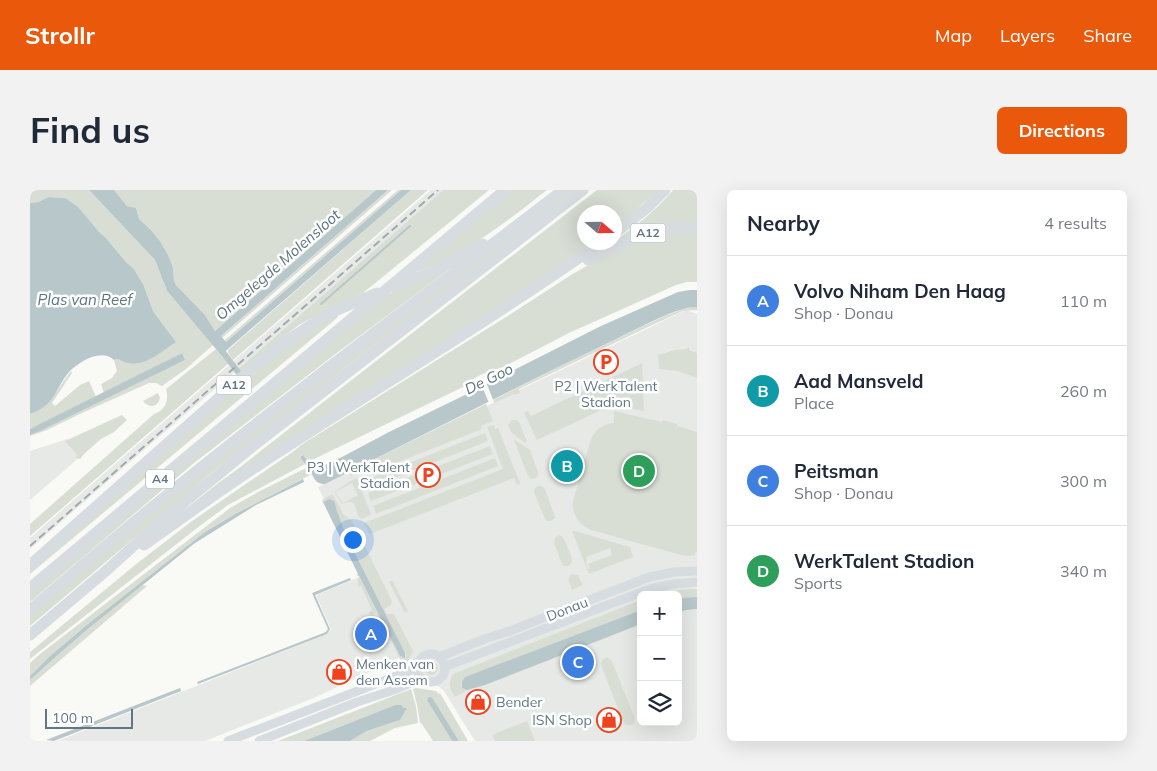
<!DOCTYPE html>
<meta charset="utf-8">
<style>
body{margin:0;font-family:Mulish,sans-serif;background:#f2f2f3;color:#1f2937}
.controls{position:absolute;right:15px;bottom:15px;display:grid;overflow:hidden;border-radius:8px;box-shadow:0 5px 20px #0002}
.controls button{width:45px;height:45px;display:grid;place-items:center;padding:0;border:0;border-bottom:1px solid #e0e1e3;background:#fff;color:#1f2937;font:25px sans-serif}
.compass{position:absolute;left:547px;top:15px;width:45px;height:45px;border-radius:50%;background:#fff;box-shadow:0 5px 20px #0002;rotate:110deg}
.scale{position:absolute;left:15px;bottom:12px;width:88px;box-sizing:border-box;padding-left:5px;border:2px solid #627783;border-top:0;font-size:14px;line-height:18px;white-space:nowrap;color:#627783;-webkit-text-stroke:4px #fff;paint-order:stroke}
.you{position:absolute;left:322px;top:349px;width:18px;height:18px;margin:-12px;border:4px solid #fff;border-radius:50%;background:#1a73e8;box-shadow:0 0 0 8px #1a73e833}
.badge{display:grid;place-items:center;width:32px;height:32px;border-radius:50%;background:#ea580c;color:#fff;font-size:16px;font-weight:700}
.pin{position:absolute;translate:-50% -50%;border:2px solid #fff;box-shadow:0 1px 5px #0006}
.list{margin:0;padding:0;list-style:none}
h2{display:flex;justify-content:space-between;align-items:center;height:65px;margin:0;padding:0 20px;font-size:21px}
h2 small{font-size:16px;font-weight:400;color:#747a83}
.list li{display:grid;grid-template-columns:32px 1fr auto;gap:15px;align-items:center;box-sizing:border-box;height:90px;padding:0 20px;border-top:1px solid #e0e1e3}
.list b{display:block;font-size:19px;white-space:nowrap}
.list p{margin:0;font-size:16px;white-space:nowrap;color:#747a83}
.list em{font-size:16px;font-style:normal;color:#747a83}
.icon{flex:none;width:28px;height:28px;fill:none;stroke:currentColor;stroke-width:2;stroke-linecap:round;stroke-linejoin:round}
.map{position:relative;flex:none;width:667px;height:551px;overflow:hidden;border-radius:8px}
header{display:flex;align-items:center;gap:30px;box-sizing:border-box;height:70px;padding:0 25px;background:#ea580c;color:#fff}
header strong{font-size:24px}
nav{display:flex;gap:28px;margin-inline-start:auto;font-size:18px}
.intro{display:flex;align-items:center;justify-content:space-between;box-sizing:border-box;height:120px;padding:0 30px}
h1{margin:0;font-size:35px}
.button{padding:12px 22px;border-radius:8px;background:#ea580c;color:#fff;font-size:18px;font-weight:700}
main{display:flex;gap:30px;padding:0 30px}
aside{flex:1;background:#fff;border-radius:8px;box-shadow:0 5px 20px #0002}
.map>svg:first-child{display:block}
.built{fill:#e7e9e7;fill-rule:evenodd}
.green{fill:#d9ded5;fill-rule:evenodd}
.water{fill:#b8c7ca}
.pier{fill:#f9f9f6}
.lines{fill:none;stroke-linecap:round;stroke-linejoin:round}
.stream{stroke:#b8c7ca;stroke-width:2}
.canal{stroke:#b8c7ca;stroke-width:6}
.secondary{stroke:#d6dcdf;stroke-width:9}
.motorway{stroke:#d6dcdf;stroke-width:11}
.rail{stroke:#a0a9af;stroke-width:2;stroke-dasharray:8 4;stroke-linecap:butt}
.labels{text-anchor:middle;stroke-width:5;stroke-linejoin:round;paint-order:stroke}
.shield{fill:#fff;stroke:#91a0a8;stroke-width:1}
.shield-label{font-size:12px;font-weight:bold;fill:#627783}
.poi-label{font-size:14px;fill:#627783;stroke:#fff;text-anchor:end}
.street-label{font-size:14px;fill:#627783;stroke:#fff}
.water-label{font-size:15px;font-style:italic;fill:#5d767d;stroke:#fff}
</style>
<header>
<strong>Strollr</strong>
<nav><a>Map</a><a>Layers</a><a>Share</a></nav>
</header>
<div class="intro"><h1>Find us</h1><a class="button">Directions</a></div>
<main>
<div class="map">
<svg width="667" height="551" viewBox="0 0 667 551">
<rect width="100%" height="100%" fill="#f9f9f6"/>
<path class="built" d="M401,0H413L207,180L109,264L0,359V348L16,334Z
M656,120L667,124V551H445L414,501L371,467L286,507L175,551H28L297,444L301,439L286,405L332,386L288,297ZM611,405H648V532H611Z
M37,249L52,265L0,310V261Z"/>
<path class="green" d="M0,0H59L125,70L137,101L183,155L156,179L132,196L126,193H119L52,223L17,240L0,246V224C21,217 28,197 41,181L42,183L22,213L25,216L50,195L59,191L66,207L51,215L155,170L152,163L74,203L71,194L82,188L87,181L84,170L146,152L123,121L114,96L104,79L96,72L76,48L69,42L35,8L19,7L8,12L0,13Z
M84,0H346L185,141L175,125L146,95L144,91L143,78L138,66L130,51L121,40L109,29L106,18L97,16Z
M358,0H362L192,148L191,146Z
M368,0H371L196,152L195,150Z
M381,0H398L203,170L198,163V160Z
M413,0H459L333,103L291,123L269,135L241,156L210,183L207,180Z
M481,0H517C477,31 432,68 383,83L406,62Z
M538,0H546L320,174L180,284L0,436V425L175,278Z
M567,0H628L605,21L585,38L584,22H554V52L564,53L518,84L148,325L187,294L209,278L319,192Z
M643,0H667V36L585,51C605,36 627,20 643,0Z
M667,42V92H657L646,95L539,143L471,178C457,181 445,186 435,196L282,270L278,272L272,265L270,267L275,274L198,315L167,338L0,469V462L105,375L162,331L264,261L271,255L487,120L541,85L590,57L631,44Z
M432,70L304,165L164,273L0,412V403L354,107L383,90Z
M662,117H667V120L653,121L622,135L489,199L490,203L485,205L484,204L464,213L463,210C505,189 548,167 591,147C614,136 637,123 662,117Z
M311,119L307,128L0,384V377L244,163Z
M657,158H659V160L667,163V188L647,181L629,179L628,165L645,160L657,159Z
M186,159L199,173L0,346V334L124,224C136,220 139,210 136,199Z
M612,173L614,221L588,216L578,217L507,250L494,223L498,221L501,226Z
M128,203L130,208C128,217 119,219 113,211Z
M456,214L463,231L451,236L452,239L361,275L360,271L321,286L319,282Z
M584,221L632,232L633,230L647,234V236L667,242V362L665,363V365L658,366L651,365L561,340C548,335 542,324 543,311L561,249C566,239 573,234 584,233Z
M92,225L97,230L84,242L71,249L55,263L50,269L45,268L47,265L35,251Z
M482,230H486L489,232L497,252L495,253L481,242L478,235Z
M464,235L465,239L468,238L490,293L487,295L484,288L340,344L334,333L473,279L457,237Z
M455,243L458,251L336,299L333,291Z
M484,250H485L500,260L508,282V285L506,288L501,289L498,286Z
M460,256L463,264L341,311L338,303Z
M465,268L468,276L346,324L343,316Z
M278,278L282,284L207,323L175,342L58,434L20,466L0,486V473L10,464L200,318L228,302L272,280Z
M327,288L341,324L340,325L332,329L328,326C325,314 325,309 312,314L304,302L322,290ZM322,293L328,305L313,313L305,302Z
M508,296H512L515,299L524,324L525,328L521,331H517L515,329L504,303V299Z
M302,304L310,317L313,324L321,330L324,334L362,411L361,415L354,419L357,424H364L383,461L377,474L375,475L372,470L371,471L356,441L348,435L349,432L348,429L349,428L346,423L342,425L338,423L342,420L331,396L328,397V388L329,387L370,466L372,467H375L376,465C361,435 346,404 331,374C321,354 309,334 305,313L299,309L293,312L294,315L292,310Z
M542,341H545L600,357L603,367L559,384ZM580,358L582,365L558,374L560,378L558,379L556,372L557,371L556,367Z
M529,345L532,346L534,349L542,368V373L538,376H534L532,374L524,353L525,348Z
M542,384L548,385L553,395L542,400C540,394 536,388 542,384Z
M362,390L378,421L375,423L359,392Z
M112,395L117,396L0,496V490L22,469L59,438Z
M658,399H667V407L648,408V405H625L636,402Z
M611,410V420L435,487L431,495L434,499H440L425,507C419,497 418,494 423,484Z
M577,467L582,471L605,529L604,533L601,535H597L594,534L571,475L572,470Z
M394 478a7 7 0 1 1 14 0a7 7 0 1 1-14 0Z
M386,498L406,501L409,504L410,503L438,551H429L401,507L398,512L422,551H403L392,534L390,533L387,515L383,499Z
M381,499L386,516L388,533L365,538L340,551H320L337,541L370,530L374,524V518L365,515L274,551H248Z
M497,531L505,551H465L462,545Z"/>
<path class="water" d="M59,0H84L97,16L106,18L109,29L121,40L130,51L138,65L143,78L144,91L146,95L175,125L185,141L346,0H358L191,146L196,152L371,0H381L191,165L137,101L125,70Z
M19,7L35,8L48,17L69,42L76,48L96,72L104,79L114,96L123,121L146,152C127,164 111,182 88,169L84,170C71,158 49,172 39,182C32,190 28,200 22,209C16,216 9,221 0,224V13L8,12Z
M660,100H667V117C647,116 602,142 582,151C486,197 391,246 295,294C285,294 285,289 280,281C277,276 273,272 270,267L273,265L284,280L312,267L359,242L439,203L450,197L571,136L648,102Z
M152,163L155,170L12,240L0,245V239Z
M273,289L274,292L226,315L165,353L59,438L23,469L0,490V486L20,466L58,434L175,342L207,323Z
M299,309L304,311L305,313L307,321L315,343L375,463V468L370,466L329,386L327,385L328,384L293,312Z
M320,388L321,390L285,405L300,439L297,444L168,494L167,492L296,442L298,439L282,403Z
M667,407V419L656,420L648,422V408Z
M611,420V434L455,495L437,500L432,498V492L435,487Z
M150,498L151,500V501L24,551L16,550Z
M399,507H401L403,509L429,551H422L398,512L397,510Z
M365,515H371L374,518H376L377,520H375L374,524L370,530L337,541L320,551H274Z"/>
<path class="pier" d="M456,192L464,212L459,213L451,194Z"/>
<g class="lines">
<path class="stream" d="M291,114L380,36"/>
<path class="canal" d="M189,157L208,182"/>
<path class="secondary" d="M387 478a14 14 0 1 1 28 0a14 14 0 1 1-28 0Z
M409,467L457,448L477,442L619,387L644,382L667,381
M414,477L620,399L643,394L667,392
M198,551L387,478
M229,551L327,512L364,500L392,488"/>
<path class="motorway" d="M584,44L617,18L635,0
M558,70C595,50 624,35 667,38
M364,97L406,80L453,54
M114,355C153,328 191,299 232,273C345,199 461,130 572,52
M0,375L210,189L253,153L298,124L347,103
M0,398L475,0
M0,420C90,342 182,267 276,195C361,129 448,66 533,0
M0,445L77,380L129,333L222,257L553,0"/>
<path class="rail" d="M0,356L408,0"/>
</g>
<defs>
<symbol id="parking-ring" viewBox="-11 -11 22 22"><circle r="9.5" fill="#fff" stroke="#ef431f" stroke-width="1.5"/><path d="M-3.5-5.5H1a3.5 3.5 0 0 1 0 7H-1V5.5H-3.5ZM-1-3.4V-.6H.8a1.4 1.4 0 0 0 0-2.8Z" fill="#ef431f"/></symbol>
<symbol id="shop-ring" viewBox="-11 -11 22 22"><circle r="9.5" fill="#fff" stroke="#ef431f" stroke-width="1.5"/><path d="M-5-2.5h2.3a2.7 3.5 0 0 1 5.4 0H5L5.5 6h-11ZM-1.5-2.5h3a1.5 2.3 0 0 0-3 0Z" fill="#ef431f"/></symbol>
</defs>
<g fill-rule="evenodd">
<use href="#parking-ring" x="562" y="158" width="28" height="28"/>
<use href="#parking-ring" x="384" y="271" width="28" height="28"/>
<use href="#shop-ring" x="295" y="468" width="28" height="28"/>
<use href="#shop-ring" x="434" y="498" width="28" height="28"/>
<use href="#shop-ring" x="565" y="516" width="28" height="28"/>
</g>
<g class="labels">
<g class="shield">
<rect x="600.5" y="33.5" width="35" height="19" rx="4"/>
<rect x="186.5" y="185.5" width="35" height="19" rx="4"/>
<rect x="116" y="279.5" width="28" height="19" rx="4"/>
</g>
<g class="shield-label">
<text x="618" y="47">A12</text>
<text x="204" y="199">A12</text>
<text x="130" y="293">A4</text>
</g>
<g class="poi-label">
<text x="576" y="201" text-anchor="middle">P2 | WerkTalent<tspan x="576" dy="16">Stadion</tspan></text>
<text x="380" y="282">P3 | WerkTalent<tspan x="380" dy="16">Stadion</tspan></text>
<text x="326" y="479" text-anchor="start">Menken van<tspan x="326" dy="16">den Assem</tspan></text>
<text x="466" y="517" text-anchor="start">Bender</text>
<text x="562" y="535">ISN Shop</text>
</g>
<g class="street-label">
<text transform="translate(537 419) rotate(-21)" y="5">Donau</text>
</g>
<g class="water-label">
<text transform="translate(248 75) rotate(-41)" y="5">Omgelegde Molensloot</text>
<text x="55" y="115">Plas van Reef</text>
<text transform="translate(459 189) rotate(-26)" y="5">De Goo</text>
</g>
</g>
</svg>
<div class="controls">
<button>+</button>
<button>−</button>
<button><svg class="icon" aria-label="layers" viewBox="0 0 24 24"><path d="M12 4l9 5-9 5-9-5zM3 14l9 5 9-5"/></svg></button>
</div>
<svg class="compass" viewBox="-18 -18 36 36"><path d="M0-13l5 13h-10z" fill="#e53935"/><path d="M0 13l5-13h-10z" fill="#747a83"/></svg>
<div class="scale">100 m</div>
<div class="you"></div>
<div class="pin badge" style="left:341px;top:444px;background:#3f7fe0">A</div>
<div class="pin badge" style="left:537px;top:276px;background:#0f9aa8">B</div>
<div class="pin badge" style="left:548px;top:472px;background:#3f7fe0">C</div>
<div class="pin badge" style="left:609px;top:281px;background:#2e9e5b">D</div>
</div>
<aside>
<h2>Nearby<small>4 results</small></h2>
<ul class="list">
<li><span class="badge" style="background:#3f7fe0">A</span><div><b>Volvo Niham Den Haag</b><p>Shop · Donau</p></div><em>110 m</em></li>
<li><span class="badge" style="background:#0f9aa8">B</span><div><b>Aad Mansveld</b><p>Place</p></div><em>260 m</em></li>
<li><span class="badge" style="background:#3f7fe0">C</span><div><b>Peitsman</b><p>Shop · Donau</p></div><em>300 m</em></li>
<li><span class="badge" style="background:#2e9e5b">D</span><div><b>WerkTalent Stadion</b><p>Sports</p></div><em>340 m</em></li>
</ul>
</aside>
</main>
